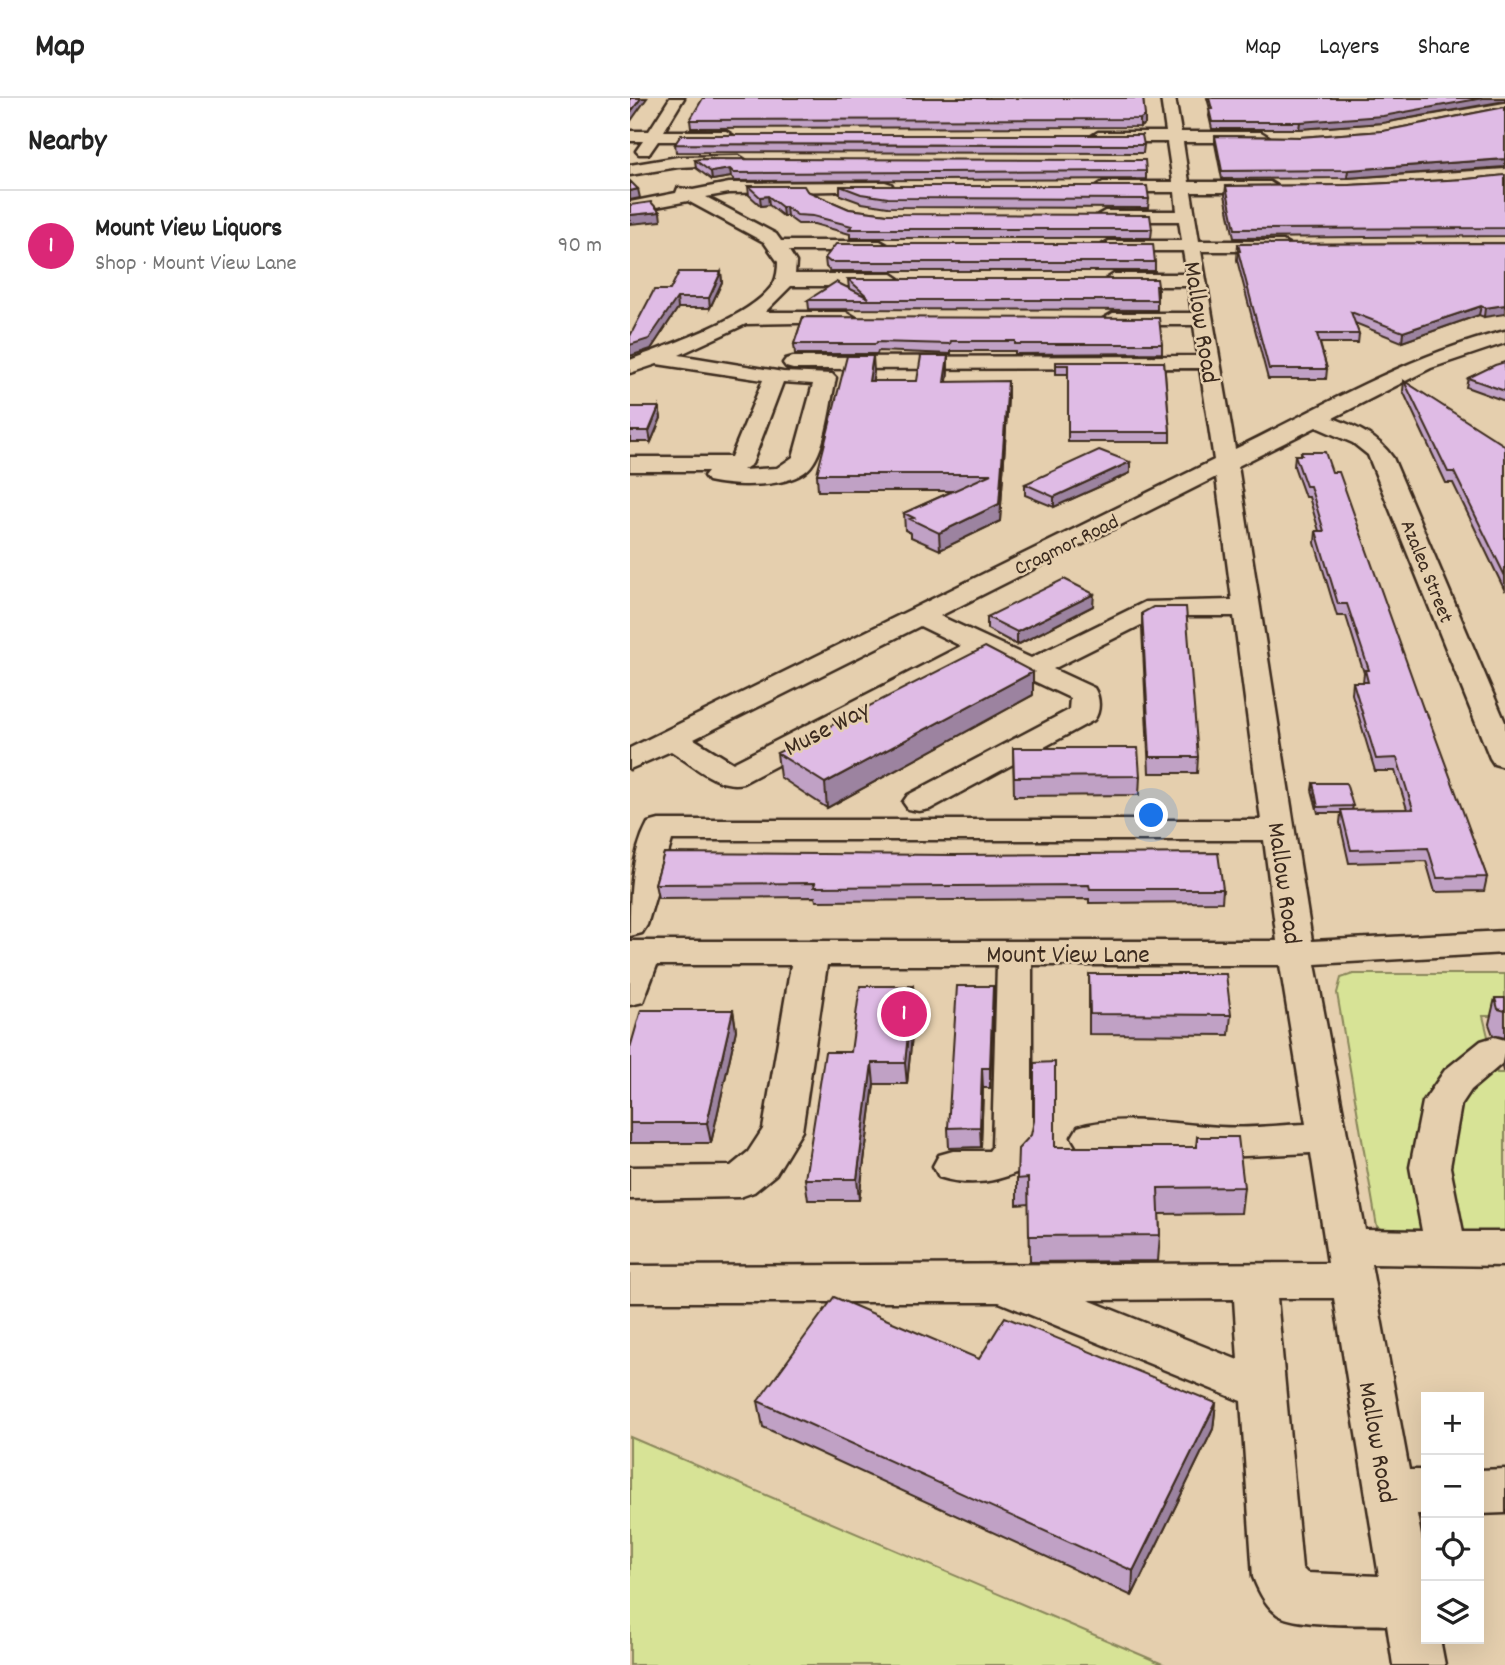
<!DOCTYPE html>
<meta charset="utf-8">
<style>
body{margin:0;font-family:Dekko,sans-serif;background:#f2f2f2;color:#222}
.controls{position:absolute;right:21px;bottom:21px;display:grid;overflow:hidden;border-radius:0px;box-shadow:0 7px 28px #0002}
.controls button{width:63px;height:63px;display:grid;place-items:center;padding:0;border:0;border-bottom:2px solid #e0e0e0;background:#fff;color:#222;font:35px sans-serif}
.you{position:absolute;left:522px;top:718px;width:24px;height:24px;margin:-18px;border:5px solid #fff;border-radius:50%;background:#1a73e8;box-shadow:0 0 0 10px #1a73e833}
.badge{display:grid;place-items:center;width:46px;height:46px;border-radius:50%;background:#db2777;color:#fff;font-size:23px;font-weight:700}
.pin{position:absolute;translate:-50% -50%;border:4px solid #fff;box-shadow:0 2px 7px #0006}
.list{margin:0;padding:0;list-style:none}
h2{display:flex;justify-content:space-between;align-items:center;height:91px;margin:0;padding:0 28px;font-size:30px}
h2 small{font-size:23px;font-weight:400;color:#767676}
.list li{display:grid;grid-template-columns:46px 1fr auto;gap:21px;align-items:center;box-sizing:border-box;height:112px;padding:0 28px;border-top:2px solid #e0e0e0}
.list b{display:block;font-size:26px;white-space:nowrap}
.list p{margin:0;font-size:23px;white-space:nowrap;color:#767676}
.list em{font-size:23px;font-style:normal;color:#767676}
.icon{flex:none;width:38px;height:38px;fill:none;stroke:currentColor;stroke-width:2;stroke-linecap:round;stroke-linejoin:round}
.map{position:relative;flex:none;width:875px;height:1567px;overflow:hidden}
header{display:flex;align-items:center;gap:42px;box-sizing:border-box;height:98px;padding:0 35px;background:#fff;border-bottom:2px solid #e0e0e0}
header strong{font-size:33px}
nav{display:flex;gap:38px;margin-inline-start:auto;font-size:24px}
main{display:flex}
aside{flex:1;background:#fff}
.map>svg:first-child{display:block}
.green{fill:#d7e396;stroke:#89865a;stroke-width:2}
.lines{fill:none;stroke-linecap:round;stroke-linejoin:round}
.minor-casing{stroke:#3b2a1e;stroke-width:5}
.minor{fill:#e5cfae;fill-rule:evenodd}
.wall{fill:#c0a1c5;stroke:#3b2a1e;stroke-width:2}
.shaded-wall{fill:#9c83a0;stroke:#3b2a1e;stroke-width:2}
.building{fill:#dfbbe5;stroke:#3b2a1e;stroke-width:2}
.labels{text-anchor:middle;stroke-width:5;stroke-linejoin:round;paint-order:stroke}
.far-street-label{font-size:21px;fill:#3b2a1e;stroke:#e5cfae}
.street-label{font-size:26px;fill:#3b2a1e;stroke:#e5cfae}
</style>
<header>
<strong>Map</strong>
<nav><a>Map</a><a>Layers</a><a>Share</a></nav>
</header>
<main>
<aside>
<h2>Nearby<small></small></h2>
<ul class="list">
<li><span class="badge">1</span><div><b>Mount View Liquors</b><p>Shop · Mount View Lane</p></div><em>90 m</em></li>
</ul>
</aside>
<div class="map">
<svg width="875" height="1567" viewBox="0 0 875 1567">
<rect width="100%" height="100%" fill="#e5cfae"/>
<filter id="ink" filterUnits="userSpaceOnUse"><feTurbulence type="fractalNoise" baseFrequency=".0143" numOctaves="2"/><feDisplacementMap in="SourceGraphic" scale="14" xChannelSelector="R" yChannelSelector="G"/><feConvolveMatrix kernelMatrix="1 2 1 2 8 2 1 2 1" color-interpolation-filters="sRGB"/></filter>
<g filter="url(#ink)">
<path class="green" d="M723,876H875V918H853L867,975H875V1134L757,1133L747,1129L707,895L711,880Z
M0,1339L535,1567H0Z"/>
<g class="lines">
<defs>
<path id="minor" d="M40,0H54L34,33H96L104,38L96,43H28L19,56H9L6,53L13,43H0V33H19Z
M531,0H545L551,34H631L639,39L631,44H553L559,84H640L648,89L640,94H561L569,143H653L662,148L653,153H571L605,351C693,308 779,257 875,233V245L801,270L703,320C727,329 748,338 763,360L875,624V669L864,666L860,660L738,357L723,345L686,329L608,368L682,843L875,833V855L685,866L735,1132L792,1133L780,1069L793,1004L815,972L851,943L864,939L875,942V963L841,992L831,1007L820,1069L833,1134H875V1168L741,1166L779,1372H796V1416H787L796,1465V1541H810L815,1567H763L757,1527C733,1526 664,1529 647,1516C635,1507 628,1492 623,1479L611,1303L369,1204H0V1168L698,1165L681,1055L592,1059L543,1054H462L448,1049L442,1039L448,1029C489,1016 546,1026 589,1029C617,1031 647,1027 676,1026L650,867H402V1049L392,1072C366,1085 337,1088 309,1079L303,1068L309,1057L323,1053H359L362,1049L367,867H197L172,1033L146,1076L124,1094L110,1099L0,1101V1069L101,1068L118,1054L133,1031L161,867H27L13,904L0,907V843H647L634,742H42L17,827L12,835L0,838C0,801 0,758 18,725L29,722H631L604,518H529L423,571L464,590C470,599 471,613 464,622L300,711L289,713L278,711L273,704L278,697L439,612L440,600L353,559L113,685C87,691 62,666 41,653L0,671V650L584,362L570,270L163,271L156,269L153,265L156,261L163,259L568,258L564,227H483L473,221L483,215H562L558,188H484L475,182L484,176H557L553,153H479L470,148L479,143H552L549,123H475L466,118L475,113H547L545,94H473L465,89L473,84H543L537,44H468L460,39L468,34H536ZM586,379L602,502L515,504L401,560L310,518ZM290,528L331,548L103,665L64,641ZM647,1200H704L749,1478L677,1475L672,1470ZM604,1201L608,1262L458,1202Z
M109,58L117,63L115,66L48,69L0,77V67L48,59Z
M255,84L261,86L263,89L261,92L99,95L76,99L146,136L151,143H250L259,148L250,153H159L166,164L165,176H262L271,182L262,188H161L135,214H216L226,220L223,224L116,226L49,257L153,274L202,276L206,280C200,304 196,350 181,368C163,391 104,389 78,383L74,378L78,373H0V359H101L133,282L27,266L0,275V262C37,247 122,220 144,185C147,179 148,171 148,164L134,144L58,103L0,114V104L46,95L48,90L63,92L99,85ZM153,284L183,286L163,359L147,370L113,372L122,366Z
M875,1371V1415L849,1416V1372Z"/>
</defs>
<use href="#minor" class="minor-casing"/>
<use href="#minor" class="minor"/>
</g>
<path class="wall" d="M513,0L515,26L510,29L61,30L60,22Z
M577,0H875V4L752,25L669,31H582L579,18L580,11Z
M875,9V70L717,80L592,81L585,46V38L670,39L753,33Z
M45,46L514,47L513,55L46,54Z
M65,62L516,73V81L105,83L101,79L82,82L66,70Z
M875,77V138L604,140L595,97L596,88L719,87L837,81Z
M118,88L177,93L219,111L257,116L522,131L521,140H220V136L184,126H168L157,118H153L139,107L131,108L119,97Z
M210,88L519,101L518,110L258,109L232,105L210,97Z
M875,145L854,219L849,217L772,244L725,225L729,236L728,245H690L697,271L696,281H638L607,162L608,146Z
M195,160L525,164V173H200L196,169Z
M91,174L92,184L80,210H48L21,251L40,192Z
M218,181L528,188V198H527V212L179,211L178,202L219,191Z
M173,219L532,246V255L385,256V253H321V256L248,253L247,256H165L164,246Z
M426,264H534L540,334V344H438V276H426Z
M875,264V303L836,289L838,280Z
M244,273L243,283H287L318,273L317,284L378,299L370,423L310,452L281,439V435L275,432L274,415L323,393H188L187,376Z
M774,283L875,349V493L823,385H816L773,293Z
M0,309H29L31,320L21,344H0Z
M671,354L794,613L857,779L854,793L805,794L796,763L719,765L710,725L711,715H688L682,692L683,685L723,708L722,712L777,711L765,673H745L722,596L723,584H733L734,575L716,518H707L685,445L686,433H689L679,399H675L664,368L665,357H671Z
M500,375L424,409L395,397V386Z
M463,508L387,547L357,531V519Z
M512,515L568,659L567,675H519L512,530Z
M403,597L197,710L150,679L147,655Z
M383,650L510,678L509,697L384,698Z
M34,755L593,791L592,804L459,805V801L186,803L185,799L28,800L25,786Z
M459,876L601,917L599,937L459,936Z
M283,888L285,908L277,986H244L229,1102H178L175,1081L221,954Z
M865,900H875V940L863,937L859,926Z
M363,908L360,990H353L351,1049L319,1050L318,1030Z
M103,912L106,932L81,1045H0V950Z
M875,955V973H873L872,969Z
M567,1039L614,1089L611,1115L529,1116L530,1137L528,1163L400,1164L399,1106L387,1107V1081L425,1049H566Z
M349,1261L586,1305L583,1331L502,1498L133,1329L128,1303Z"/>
<path class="shaded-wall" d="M11,0H17L0,24V15Z
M853,0H875V3L752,25L669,31L670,24Z
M515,18V26L510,29V21Z
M875,61V69L717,80L718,72Z
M100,71L101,79L82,82L81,74Z
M8,91L10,100L0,102V93Z
M138,98L139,107L131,108L130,99Z
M152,109H156L157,118H153Z
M30,114L31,123L0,126V117Z
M91,174L92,184L80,210L79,200Z
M47,200L48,210L21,251L0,258V247Z
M875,207V216L854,219L855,210Z
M851,208L849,217L772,244L773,234Z
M243,258L244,273L240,299L239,283Z
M318,258V273L315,299L314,284Z
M378,283V299L370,423L310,452L309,435L369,406Z
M29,309L31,320L21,344L19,333Z
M500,364V375L424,409V399Z
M464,496L463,508L387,547V534Z
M403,574V597L197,710L195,685Z
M283,888L285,908L277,986L275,965Z
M363,888V908L360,990V970Z
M103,912L106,932L81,1045L77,1025Z
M242,965L244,986L229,1102L227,1081Z
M352,970L353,990L351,1049L350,1029Z
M586,1305L583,1331L502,1498L503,1473Z"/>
<path class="building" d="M0,0H11L0,15Z
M73,0H513L515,18L510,21L60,22Z
M579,0H853L753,18L670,24H582L579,11H582Z
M875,9V61L718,72L592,73L585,38L670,39L753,33Z
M51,37H512L514,47L45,46Z
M69,61L515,62L516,73L104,75L100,71L81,74L65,62Z
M875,77V130L605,131L596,88L719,87L837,81Z
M0,83L8,91L0,93Z
M118,88H174L177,93L219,111L257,116L520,117L522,131H219L222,128L183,118L167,117L156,109H152L138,98L130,99Z
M210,88H517L519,101L258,100L231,96Z
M21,104L30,114L0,117V107Z
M875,145V207L855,210L851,208L773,234L721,214L729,236H687L697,271H639L608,153H610L608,146Z
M206,146H523L525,164H200L195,160Z
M49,174H91L79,200H47L19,241L0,247V238L24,192H40Z
M218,181H527L528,188H526L527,202H178L206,184L239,200Z
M173,219L529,220L532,246H385V243H321L320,246L247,244L246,246H164Z
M217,258H243L239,283H287L291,258H318L314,284L378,283L369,406L309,435L280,421L284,420L274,415L361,376H187Z
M426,264H534L540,334H438V267H426Z
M875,264V293L838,280L865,267Z
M774,283L874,347L875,349V478L824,374H818Z
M0,309H29L19,333H0Z
M469,352L500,364L424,399L395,386Z
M671,354H695L702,374H709L794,613H796L857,779L807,780L798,750L721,752L711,712L783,711L767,660L746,661L723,584H738L735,572H739L717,506H708L686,433H694L680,388H676L665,357H672Z
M434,481L464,496L387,534L357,519Z
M523,509H556L568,659H520L512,515Z
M355,549L403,574L195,685L147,655Z
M383,650H508L510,678L384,679Z
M683,685H716L723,708L688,709Z
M34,755L323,757L588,755L593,791H460L459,787L184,789L185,785L25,786Z
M459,876H596L601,917L460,916Z
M230,888H283L275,965H242L227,1081H175L195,954H221Z
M327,888H363L360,970H352L350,1029L318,1030Z
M865,900H875V913L868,911Z
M11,912H103L77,1025H0V950Z
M425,964V1049H567V1039H608L614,1089L528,1090L530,1137L399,1138L398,1080L387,1081L388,1051L401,1037L404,1023V965Z
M204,1199L349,1261L375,1219L586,1305L503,1473L128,1303Z"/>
</g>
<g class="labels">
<g class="far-street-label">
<text transform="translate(436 446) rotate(-26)" y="7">Cragmor Road</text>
<text transform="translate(798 473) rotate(68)" y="7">Azalea Street</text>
</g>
<g class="street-label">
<text transform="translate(573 224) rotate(81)" y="9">Mallow Road</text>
<text transform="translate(196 629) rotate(-27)" y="9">Muse Way</text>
<text transform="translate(656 785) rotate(82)" y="9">Mallow Road</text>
<text x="438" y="864">Mount View Lane</text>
<text transform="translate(749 1344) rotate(80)" y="9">Mallow Road</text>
</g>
</g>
</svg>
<div class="controls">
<button>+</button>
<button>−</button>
<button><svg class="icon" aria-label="locate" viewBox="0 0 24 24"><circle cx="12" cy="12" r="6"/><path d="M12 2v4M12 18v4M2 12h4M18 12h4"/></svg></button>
<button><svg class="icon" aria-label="layers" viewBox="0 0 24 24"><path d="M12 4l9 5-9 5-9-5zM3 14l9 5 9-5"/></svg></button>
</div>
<div class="you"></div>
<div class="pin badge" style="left:274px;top:916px">1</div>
</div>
</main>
